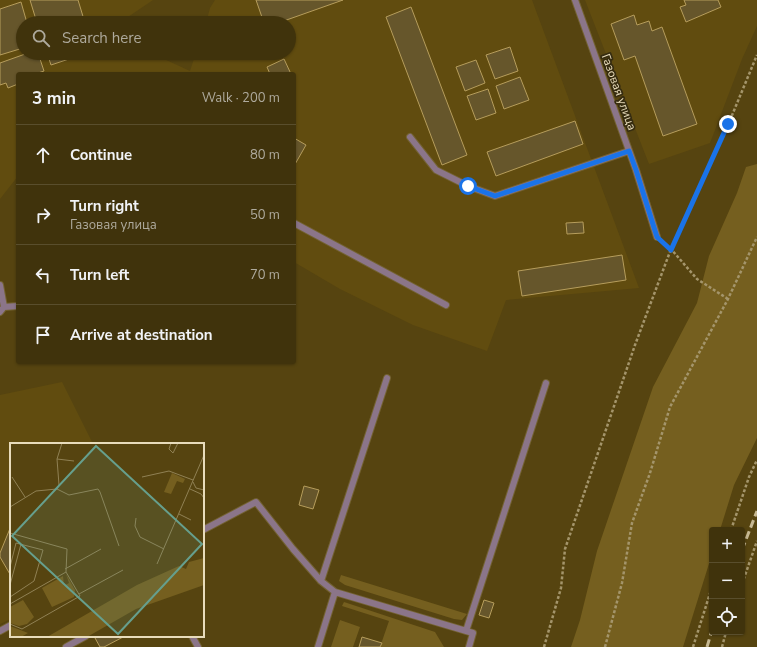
<!DOCTYPE html>
<meta charset="utf-8">
<style>
body{margin:0;font-family:"Nunito Sans",sans-serif;background:#473b15;color:#f1f3f6}
.controls{position:absolute;right:12px;bottom:12px;display:grid;overflow:hidden;border-radius:4px;box-shadow:0 1px 3px #0004}
.controls button{width:36px;height:36px;display:grid;place-items:center;padding:0;border:0;border-bottom:1px solid #594e2d;background:#40330c;color:#f1f3f6;font:20px sans-serif}
.stop{position:absolute;width:12px;height:12px;margin:-9px;border:3px solid #1a73e8;border-radius:50%;background:#fff}
.stop.end{background:#1a73e8;border-color:#fff;box-shadow:0 1px 4px #0008}
.list{margin:0;padding:0;list-style:none}
h2{display:flex;justify-content:space-between;align-items:center;height:52px;margin:0;padding:0 16px;font-size:17px}
h2 small{font-size:13px;font-weight:400;color:#aeaa9d}
.list li{display:grid;grid-template-columns:26px 1fr auto;gap:12px;align-items:center;box-sizing:border-box;height:60px;padding:0 16px;border-top:1px solid #594e2d}
.list b{display:block;font-size:15px;white-space:nowrap}
.list p{margin:0;font-size:13px;white-space:nowrap;color:#aeaa9d}
.list em{font-size:13px;font-style:normal;color:#aeaa9d}
.icon{flex:none;width:22px;height:22px;fill:none;stroke:currentColor;stroke-width:2;stroke-linecap:round;stroke-linejoin:round}
.map{position:relative;flex:none;width:757px;height:647px;overflow:hidden}
.search{position:absolute;background:#40330c;box-shadow:0 1px 3px #0004;left:16px;top:16px;width:280px;height:44px;display:flex;align-items:center;gap:10px;box-sizing:border-box;padding:0 14px;border-radius:22px;color:#aeaa9d;font-size:15px}
.panel{position:absolute;background:#40330c;box-shadow:0 1px 3px #0004;left:16px;top:72px;width:280px;height:292px;border-radius:4px}
.map>svg:first-child{display:block}
.built{fill:#614c0f}
.green{fill:#755f1f}
.building{fill:#66562b;stroke:#b69d5c}
.lines{fill:none;stroke-linecap:round;stroke-linejoin:round}
.lane-casing{stroke:#736232;stroke-width:8}
.path{stroke:#a4956b;stroke-width:2.5;stroke-dasharray:3 2;stroke-linecap:butt}
.lane{stroke:#8b7589;stroke-width:6}
.rail{stroke:#c6b893;stroke-width:3;stroke-dasharray:8 4;stroke-linecap:butt}
.route{stroke:#1a73e8;stroke-width:5}
.labels{text-anchor:middle;stroke-width:3.5;stroke-linejoin:round;paint-order:stroke}
.street-label{font-size:12px;fill:#e8dcbb;stroke:#362c10}
.inset-road{fill:none;stroke:#908154;stroke-width:1}
.view{fill:#669f8d;fill-opacity:0.15;stroke:#669f8d;stroke-width:2}
.inset-edge{fill:none;stroke:#e8dcbb;stroke-width:2}
</style>
<div class="map">
<svg width="757" height="647" viewBox="0 0 757 647">
<rect width="100%" height="100%" fill="#564410"/>
<path class="built" d="M0,0H153L119,23H23V53H151L190,71L196,53H289V23H206L210,8L215,0H532L639,288L506,300L487,351L413,325L340,289L294,262V74H18V176L0,199Z
M585,0H757V26L742,59L710,143L649,164Z
M62,382L93,444H11V619L0,624V395Z"/>
<path class="green" d="M757,164V438L734,485L720,530H712V554L683,647H571L580,620L597,551L653,387L697,303L709,256L737,193L746,167Z
M341,575L467,614L462,620L454,619L345,585L339,581Z
M344,602L435,632L444,647H380L389,621L342,606Z
M340,620L360,627L353,647H331Z"/>
<path class="building" d="M30,0H78L85,23H37Z
M256,0H343L278,23H264Z
M684,0H718L721,7L686,22L680,7L686,5Z
M21,2L27,23H23V48L0,55V9Z
M411,7L467,155L442,165L386,17Z
M634,15L637,25L649,21L652,31L662,27L697,124L663,136L635,56L624,60L611,24Z
M510,47L518,71L495,79L486,55Z
M28,53H38L44,71L38,73L39,74H18V84L8,88L6,83L0,85V63Z
M47,53H87L51,65Z
M284,59L291,74H270L267,67Z
M476,60L485,83L465,91L456,67Z
M520,77L529,100L504,109L496,86Z
M488,89L496,113L476,120L467,96Z
M575,121L583,144L496,176L487,152Z
M294,138L306,145L294,166Z
M583,222L584,233L567,234L566,223Z
M622,255L626,280L522,296L518,271Z
M304,486L319,490L313,509L299,505Z
M11,526V576L0,557V553Z
M484,600L494,603L489,618L479,615Z
M98,636H125L104,647H100L95,638Z
M362,637L382,643L380,647H359Z"/>
<g class="lines">
<defs>
<path id="lane" d="M575,0L636,170L657,237
M410,137L436,170L468,186L495,196L629,151
M294,223L446,305
M0,285L4,307L0,312
M4,307L18,306
M203,530L256,502L293,549L321,581L335,592L473,633L469,647
M321,581L387,378
M0,631L11,625
M466,631L546,383
M192,636L198,647
M66,647L86,636
M318,647L335,592"/>
</defs>
<use href="#lane" class="lane-casing"/>
<path class="path" d="M662,242L671,249L697,279L728,299
M731,530L749,477L757,460
M742,584L757,541
M544,647L561,588L565,549L635,345L671,249L728,125L757,55
M605,647L622,583L632,523L650,473L670,407L728,299L757,237
M693,647L712,587
M722,647L726,632"/>
<use href="#lane" class="lane"/>
<path class="rail" d="M742,550L757,511
M707,647L712,630"/>
</g>
<g class="lines">
<path class="route" d="M468,186L495,196L629,151L636,170L657,237L671,250L728,124"/>
</g>
<g class="labels">
<g class="street-label">
<text transform="translate(619 92) rotate(70)" y="4">Газовая улица</text>
</g>
</g>
<g transform="translate(10 443)">
<rect width="194" height="194" fill="#564410"/>
<path d="M162,30L175,36L173,40L167,38L161,51L154,49ZM194,115V142L126,166L77,194H37L127,142L169,123L176,126L179,119ZM56,131L65,147L64,154L42,164L32,145L53,133L54,143L59,140ZM13,157L24,174L17,181L9,183L0,180V164ZM0,183L18,190L11,194H3L0,192Z" fill="#755f1f"/>
<path class="inset-road" d="M161,0L159,6L163,10L168,0M47,16L64,18M2,34L15,54M132,34L159,28L183,37M183,39L186,45L194,47M47,46L59,52L88,46L90,49L109,103M180,46L191,51L194,55M0,64L26,48L47,46L49,42L47,16L52,0M169,71L181,77M126,75L125,83L130,94L154,106M0,90L57,106L56,129L70,153L12,186L0,181M147,121L194,12M0,124L6,100L33,107L24,138L0,154M55,126L91,106M0,142L11,101M69,151L113,127M0,161L56,129"/>
<path class="view" d="M86,3L192,101L108,191L2,93Z"/>
<rect width="194" height="194" class="inset-edge"/>
</g>
</svg>
<div class="controls">
<button>+</button>
<button>−</button>
<button><svg class="icon" aria-label="locate" viewBox="0 0 24 24"><circle cx="12" cy="12" r="6"/><path d="M12 2v4M12 18v4M2 12h4M18 12h4"/></svg></button>
</div>
<div class="stop" style="left:468px;top:186px"></div>
<div class="stop end" style="left:728px;top:124px"></div>
<div class="search"><svg class="icon" aria-label="search" viewBox="0 0 24 24"><circle cx="10" cy="10" r="6"/><path d="M15 15l6 6"/></svg>Search here</div>
<section class="panel">
<h2>3 min<small>Walk · 200 m</small></h2>
<ul class="list">
<li><svg class="icon" aria-label="ahead" viewBox="0 0 24 24"><path d="M12 20V5M6 11l6-6 6 6"/></svg><div><b>Continue</b></div><em>80 m</em></li>
<li><svg class="icon" aria-label="right" viewBox="0 0 24 24"><path d="M7 20v-9h11M14 6l5 5-5 5"/></svg><div><b>Turn right</b><p>Газовая улица</p></div><em>50 m</em></li>
<li><svg class="icon" aria-label="left" viewBox="0 0 24 24"><path d="M17 20v-9H6M10 6l-5 5 5 5"/></svg><div><b>Turn left</b></div><em>70 m</em></li>
<li><svg class="icon" aria-label="arrive" viewBox="0 0 24 24"><path d="M6 21V4h12l-3 4 3 4H6"/></svg><div><b>Arrive at destination</b></div></li>
</ul>
</section>
</div>
